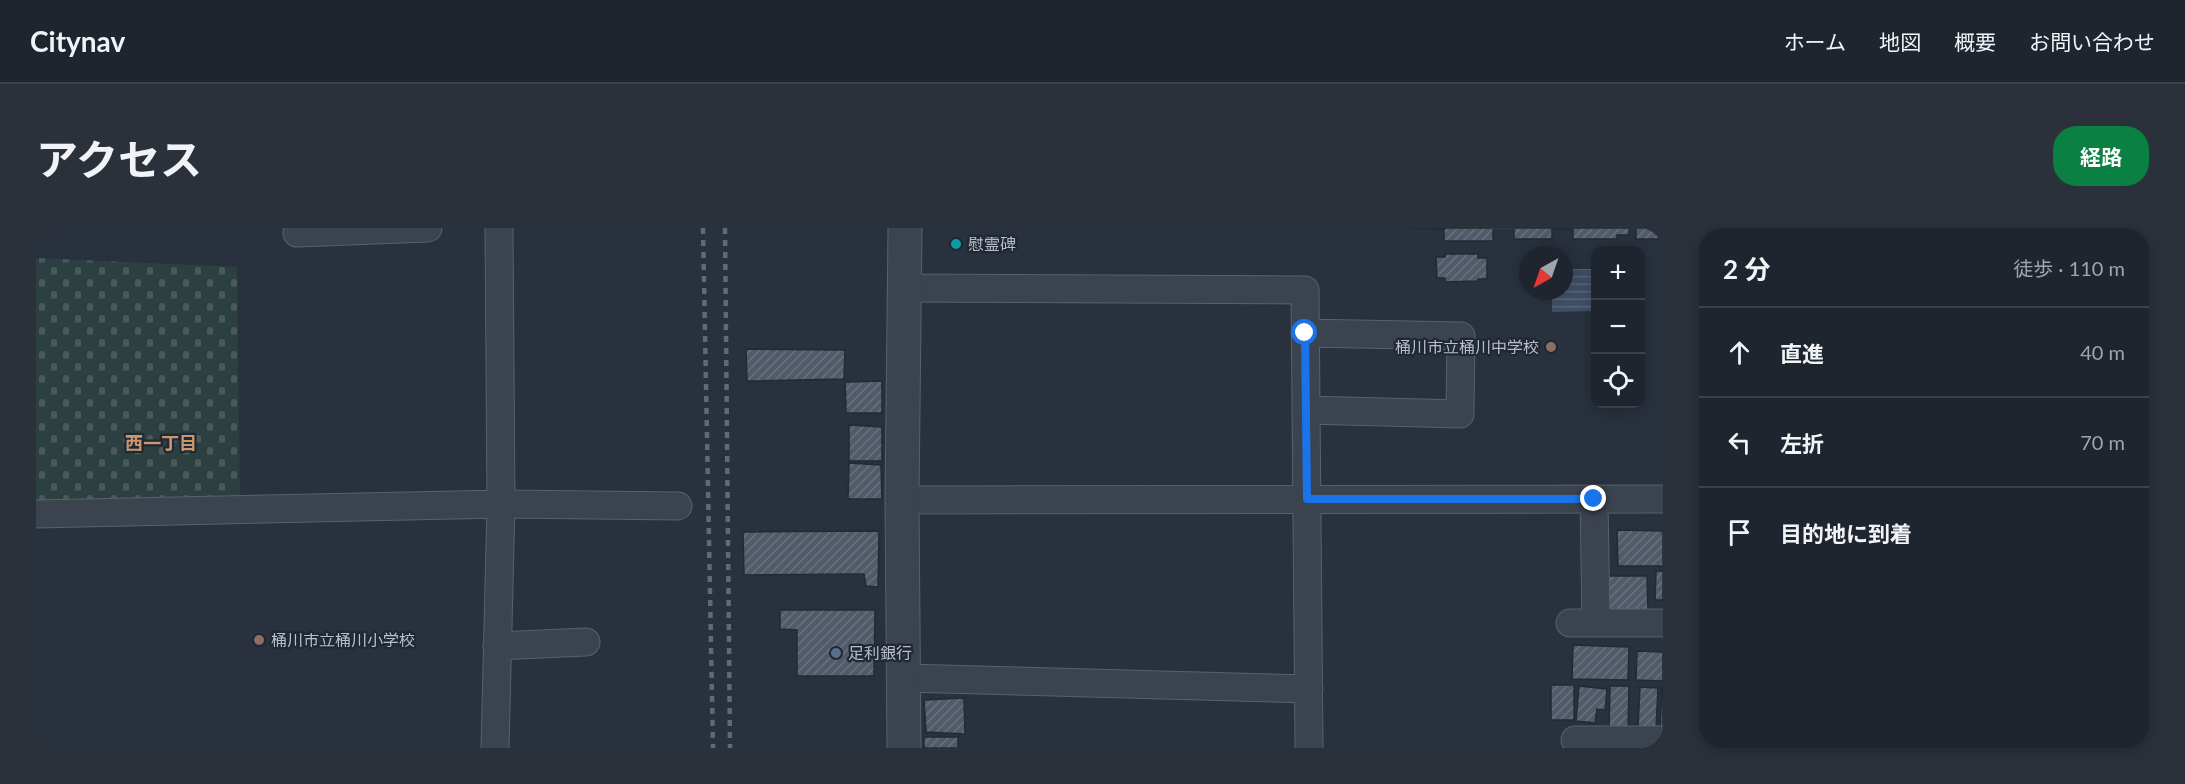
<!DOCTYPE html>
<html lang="ja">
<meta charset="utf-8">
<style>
body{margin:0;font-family:Lato,"Noto Sans JP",sans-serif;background:#2b313a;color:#f1f3f6}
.controls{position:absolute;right:18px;top:18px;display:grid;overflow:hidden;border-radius:12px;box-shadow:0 3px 15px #0003}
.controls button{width:54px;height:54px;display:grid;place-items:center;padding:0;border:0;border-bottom:2px solid #3c424a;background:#1e252e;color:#f1f3f6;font:30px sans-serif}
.compass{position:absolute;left:1483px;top:18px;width:54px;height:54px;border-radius:50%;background:#1e252e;box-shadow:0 3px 15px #0003;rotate:220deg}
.stop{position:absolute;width:18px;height:18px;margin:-14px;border:4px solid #1a73e8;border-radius:50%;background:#fff}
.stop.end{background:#1a73e8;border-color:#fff;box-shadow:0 2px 6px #0008}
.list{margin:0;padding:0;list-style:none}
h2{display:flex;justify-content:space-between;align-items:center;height:78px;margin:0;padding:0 24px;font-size:26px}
h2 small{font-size:20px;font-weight:400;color:#a1a5aa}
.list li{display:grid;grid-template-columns:39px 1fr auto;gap:18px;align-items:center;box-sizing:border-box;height:90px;padding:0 24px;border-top:2px solid #3c424a}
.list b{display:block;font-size:22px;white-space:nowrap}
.list em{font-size:20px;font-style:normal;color:#a1a5aa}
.icon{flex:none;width:33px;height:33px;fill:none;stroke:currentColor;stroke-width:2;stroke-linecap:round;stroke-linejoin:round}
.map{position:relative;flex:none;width:1627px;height:520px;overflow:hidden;border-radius:24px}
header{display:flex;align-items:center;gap:36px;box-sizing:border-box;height:84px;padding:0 30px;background:#1e252e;border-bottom:2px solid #3c424a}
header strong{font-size:28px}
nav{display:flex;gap:33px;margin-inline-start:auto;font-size:21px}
.intro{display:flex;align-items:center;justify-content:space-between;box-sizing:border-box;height:144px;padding:0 36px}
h1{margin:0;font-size:42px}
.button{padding:15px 27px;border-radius:24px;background:#0b8043;color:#fff;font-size:21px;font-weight:700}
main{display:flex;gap:36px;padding:0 36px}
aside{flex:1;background:#1e252e;border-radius:24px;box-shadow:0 3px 15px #0003}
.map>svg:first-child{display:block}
.cemetery{fill:url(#cemetery-stones)}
.water{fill:url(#water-rules)}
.building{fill:url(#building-hatch);stroke:#222a35;stroke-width:1.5}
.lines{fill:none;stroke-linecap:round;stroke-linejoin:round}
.minor-casing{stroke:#59616b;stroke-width:29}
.tertiary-casing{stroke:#59616b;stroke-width:35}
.minor{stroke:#3b434e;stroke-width:27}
.tertiary{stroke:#3b434e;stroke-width:33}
.rail{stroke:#606976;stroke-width:4.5;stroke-dasharray:6 6;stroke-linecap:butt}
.route{stroke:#1a73e8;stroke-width:8}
.culture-dot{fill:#0f9aa8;stroke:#202833;stroke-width:2}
.education-dot{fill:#8d6e63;stroke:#202833;stroke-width:2}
.service-dot{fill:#5c6f8a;stroke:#202833;stroke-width:2}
.labels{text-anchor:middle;stroke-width:4.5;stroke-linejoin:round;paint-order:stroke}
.poi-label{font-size:16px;fill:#b8bec8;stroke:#202833;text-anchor:start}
.neighbourhood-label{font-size:18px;font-weight:bold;fill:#cb9770;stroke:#202833}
</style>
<header>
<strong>Citynav</strong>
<nav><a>ホーム</a><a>地図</a><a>概要</a><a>お問い合わせ</a></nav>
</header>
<div class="intro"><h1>アクセス</h1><a class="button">経路</a></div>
<main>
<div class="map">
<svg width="1627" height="520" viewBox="0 0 1627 520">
<defs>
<pattern id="cemetery-stones" width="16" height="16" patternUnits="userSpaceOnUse" patternTransform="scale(1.5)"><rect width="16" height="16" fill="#2d4041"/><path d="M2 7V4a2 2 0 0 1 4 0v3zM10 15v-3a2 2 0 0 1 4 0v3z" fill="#495a5b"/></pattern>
<pattern id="water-rules" width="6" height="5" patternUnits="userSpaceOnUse" patternTransform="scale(1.5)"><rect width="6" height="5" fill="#3f4f65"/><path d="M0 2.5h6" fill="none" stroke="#59677a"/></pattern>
<pattern id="building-hatch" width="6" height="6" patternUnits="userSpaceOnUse" patternTransform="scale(1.5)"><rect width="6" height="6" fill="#515a68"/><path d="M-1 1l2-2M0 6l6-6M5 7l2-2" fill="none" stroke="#68707c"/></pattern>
</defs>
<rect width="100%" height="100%" fill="#28313d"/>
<path class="cemetery" d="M0,30L201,39L204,282L0,275Z"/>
<path class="water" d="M1528,41H1559V83L1516,84V63H1528Z
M1604,41H1608V83H1605Z"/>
<path class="building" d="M1374,0H1593V7H1581V11H1537V1H1516V11H1478V2H1457V13H1408V1Z
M1600,0H1622L1623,11H1600Z
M1409,26H1442V30H1451V51H1442V53L1409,54V50H1401L1400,29H1409Z
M710,121L809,122L808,151L711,153Z
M846,153V185H810L809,154Z
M813,197L846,199V233H813Z
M813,235L845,237L846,271H812Z
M1581,302L1627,303V338H1582Z
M843,303L842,359L830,358L828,346L708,347L707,304Z
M1620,343H1627V372H1619Z
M1569,348H1611L1612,384H1570Z
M744,382H839L838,448H761V402L744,401Z
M1537,417L1593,419L1592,452L1536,451Z
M1601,423L1627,424V453L1600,452Z
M1515,457H1538V492H1515Z
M1543,458L1571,461L1569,482L1561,481L1559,495L1540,493Z
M1574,458H1593L1592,501L1573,500Z
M1604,459L1622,460L1620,500L1602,499Z
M1626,459H1627V503H1624Z
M928,470L929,506L890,504L888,472Z
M888,509H922V520H888Z"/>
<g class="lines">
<defs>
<path id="minor" d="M261,5L392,0
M868,60L1269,62L1273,520
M1269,105L1425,108L1424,186L1270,182
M1558,271L1560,395
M866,272L1627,271
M0,286L465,276L642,278
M1534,395H1627
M461,418L550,414
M868,450L1273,461
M1539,512H1627
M459,520L465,276L463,0"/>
<path id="tertiary" d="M868,520L866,272L869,0"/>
</defs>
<use href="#minor" class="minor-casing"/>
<use href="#tertiary" class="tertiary-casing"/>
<use href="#minor" class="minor"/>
<use href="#tertiary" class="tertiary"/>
<path class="rail" d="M667,0L677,520
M689,0L694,520"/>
</g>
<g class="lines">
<path class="route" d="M1269,105L1271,271H1558"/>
</g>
<circle class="culture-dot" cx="920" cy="16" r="6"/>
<g class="education-dot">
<circle cx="1515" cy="119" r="6"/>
<circle cx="223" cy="412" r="6"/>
</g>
<circle class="service-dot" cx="800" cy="425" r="6"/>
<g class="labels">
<g class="poi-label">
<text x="932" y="22">慰霊碑</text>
<text x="1503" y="125" text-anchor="end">桶川市立桶川中学校</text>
<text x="235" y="418">桶川市立桶川小学校</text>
<text x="812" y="431">足利銀行</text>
</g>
<g class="neighbourhood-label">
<text x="125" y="222">西一丁目</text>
</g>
</g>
</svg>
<div class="controls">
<button>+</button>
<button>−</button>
<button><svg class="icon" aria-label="locate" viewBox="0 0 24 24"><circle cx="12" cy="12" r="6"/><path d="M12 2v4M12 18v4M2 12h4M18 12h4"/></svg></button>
</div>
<svg class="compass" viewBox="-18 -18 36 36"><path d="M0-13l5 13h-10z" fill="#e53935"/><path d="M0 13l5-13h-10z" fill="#a1a5aa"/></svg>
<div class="stop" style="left:1269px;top:105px"></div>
<div class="stop end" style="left:1558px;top:271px"></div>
</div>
<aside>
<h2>2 分<small>徒歩 · 110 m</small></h2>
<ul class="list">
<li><svg class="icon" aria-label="ahead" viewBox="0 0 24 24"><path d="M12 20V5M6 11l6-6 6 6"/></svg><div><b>直進</b></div><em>40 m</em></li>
<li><svg class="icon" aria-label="left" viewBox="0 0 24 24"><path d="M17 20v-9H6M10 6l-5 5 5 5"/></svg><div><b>左折</b></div><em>70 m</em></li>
<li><svg class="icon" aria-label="arrive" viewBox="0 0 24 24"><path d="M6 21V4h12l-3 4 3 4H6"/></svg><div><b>目的地に到着</b></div></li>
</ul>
</aside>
</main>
